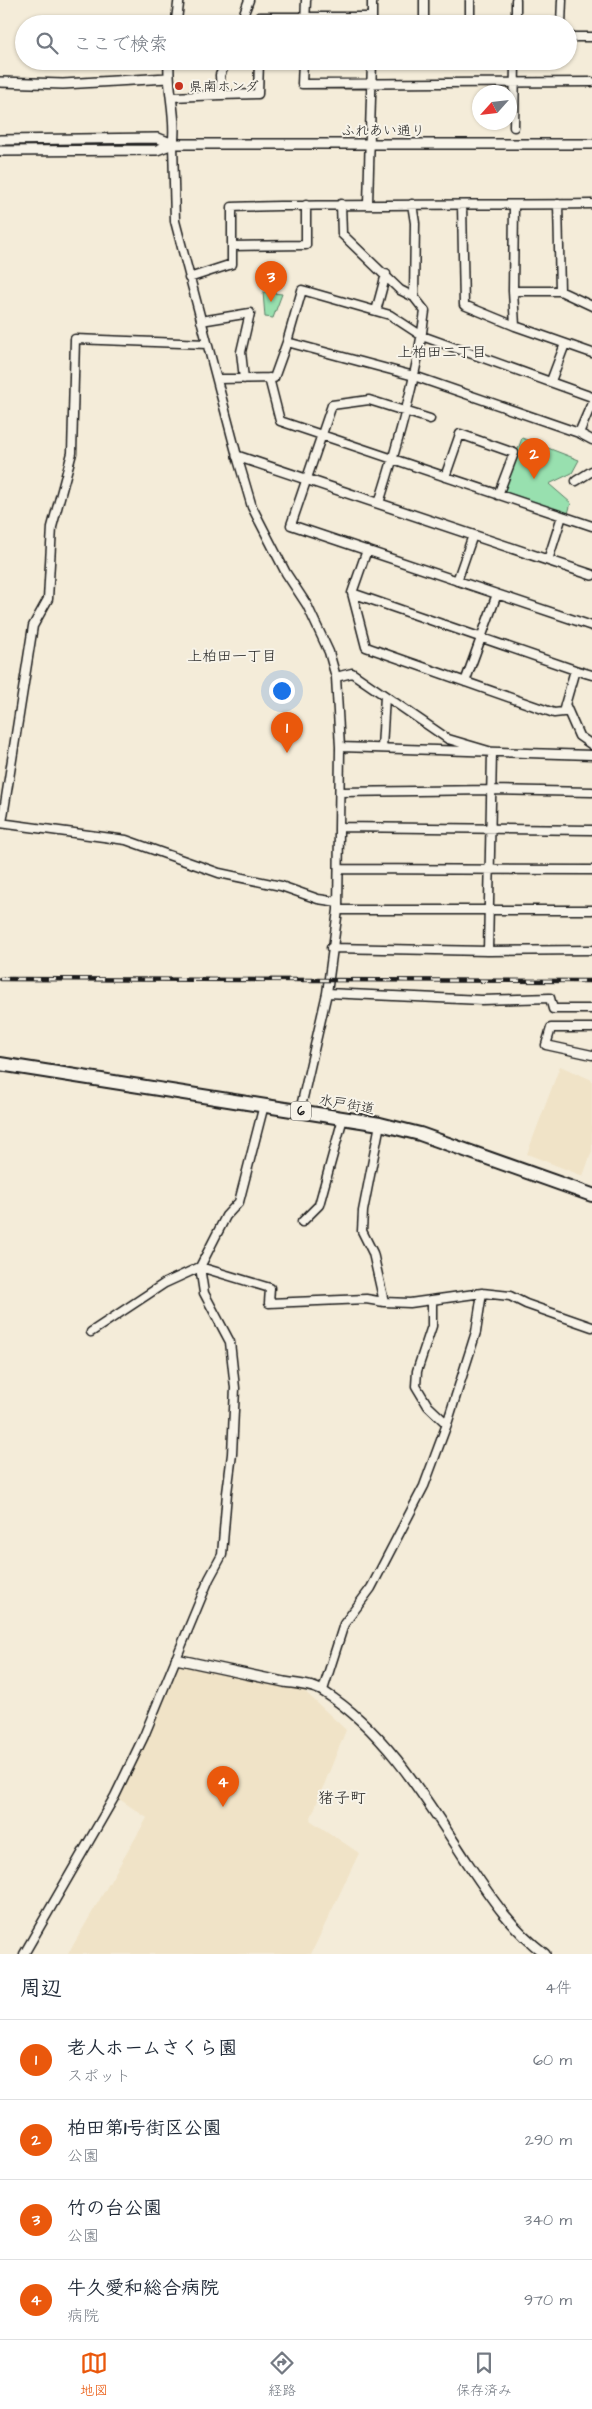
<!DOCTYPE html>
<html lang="ja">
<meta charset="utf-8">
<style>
body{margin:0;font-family:"Architects Daughter","Klee One",sans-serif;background:#f6f6f7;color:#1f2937}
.compass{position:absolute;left:472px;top:85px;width:45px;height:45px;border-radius:50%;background:#fff;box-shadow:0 1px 4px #0004;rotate:243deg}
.you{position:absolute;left:281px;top:690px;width:18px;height:18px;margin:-12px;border:4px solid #fff;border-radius:50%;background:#1a73e8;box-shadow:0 0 0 8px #1a73e833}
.badge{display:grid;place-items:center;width:32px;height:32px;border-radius:50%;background:#ea580c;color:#fff;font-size:16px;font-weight:700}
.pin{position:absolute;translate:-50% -41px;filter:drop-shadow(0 1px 2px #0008)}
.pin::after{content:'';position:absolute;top:26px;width:18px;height:15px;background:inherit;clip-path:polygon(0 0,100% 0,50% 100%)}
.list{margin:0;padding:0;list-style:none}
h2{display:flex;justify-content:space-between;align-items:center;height:65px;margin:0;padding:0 20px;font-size:21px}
h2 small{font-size:16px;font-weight:400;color:#747a83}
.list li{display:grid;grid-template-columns:32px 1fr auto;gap:15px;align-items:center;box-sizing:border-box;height:80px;padding:0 20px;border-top:1px solid #e0e1e3}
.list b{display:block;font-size:19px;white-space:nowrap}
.list p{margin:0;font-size:16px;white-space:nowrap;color:#747a83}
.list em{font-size:16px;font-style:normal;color:#747a83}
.icon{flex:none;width:28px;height:28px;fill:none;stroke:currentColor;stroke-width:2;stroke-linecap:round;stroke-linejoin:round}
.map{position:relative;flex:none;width:592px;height:1954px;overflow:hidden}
.search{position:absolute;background:#fff;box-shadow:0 1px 4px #0004;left:15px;right:15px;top:15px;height:55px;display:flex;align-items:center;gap:12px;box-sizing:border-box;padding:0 18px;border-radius:28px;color:#747a83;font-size:19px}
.sheet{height:385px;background:#fff}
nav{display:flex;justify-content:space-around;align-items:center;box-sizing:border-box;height:70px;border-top:1px solid #e0e1e3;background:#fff;font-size:14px;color:#747a83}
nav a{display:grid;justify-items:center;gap:2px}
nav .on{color:#ea580c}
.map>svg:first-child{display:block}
.built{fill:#f0e3c7}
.green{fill:#98e0af;stroke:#5a7e66}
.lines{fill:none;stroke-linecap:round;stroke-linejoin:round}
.minor-casing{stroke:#1c1c1c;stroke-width:11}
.tertiary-casing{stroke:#1c1c1c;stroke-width:12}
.trunk-casing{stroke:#1c1c1c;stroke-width:16}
.minor{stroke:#f7f3e8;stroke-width:8}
.tertiary{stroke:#f7f3e8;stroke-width:9}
.trunk{stroke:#f7f3e8;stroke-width:12}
.rail-casing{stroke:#1c1c1c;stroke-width:4.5}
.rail{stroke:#f7f3e8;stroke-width:2.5;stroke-dasharray:8;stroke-linecap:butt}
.poi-dot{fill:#c8321e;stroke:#f7f3e8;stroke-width:2}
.labels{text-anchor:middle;stroke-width:4;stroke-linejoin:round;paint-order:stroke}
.shield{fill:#f7f3e8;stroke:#5e5c59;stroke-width:1}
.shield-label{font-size:12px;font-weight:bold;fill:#1c1c1c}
.poi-label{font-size:14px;fill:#1c1c1c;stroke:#f7f3e8;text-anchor:start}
.street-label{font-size:14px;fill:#1c1c1c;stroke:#f7f3e8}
.neighbourhood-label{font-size:15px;fill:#1c1c1c;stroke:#f7f3e8}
.quarter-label{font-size:16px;fill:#1c1c1c;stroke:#f7f3e8}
</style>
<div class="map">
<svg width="592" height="1954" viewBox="0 0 592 1954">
<rect width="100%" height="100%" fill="#f4ecd9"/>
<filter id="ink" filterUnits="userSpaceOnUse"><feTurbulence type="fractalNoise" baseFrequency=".02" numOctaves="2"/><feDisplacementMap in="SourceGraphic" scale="10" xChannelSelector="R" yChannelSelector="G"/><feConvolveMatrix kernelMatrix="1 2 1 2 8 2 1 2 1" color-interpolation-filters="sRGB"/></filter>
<g filter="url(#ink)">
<path class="built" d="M560,1066L592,1080V1151L583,1176L527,1154Z
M176,1659L298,1685L346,1730L310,1820L359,1853L311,1954H68L147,1818L115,1796Z"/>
<path class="green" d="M263,292L282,294L273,318L265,317Z
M522,438L579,460L572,473L549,484L571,503L567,517L506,496L503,492Z"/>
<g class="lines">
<defs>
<path id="minor" d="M240,24L249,0
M259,24V17H372
M305,24L306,0
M372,24V0
M424,24V0
M470,24V0
M516,24V0
M561,24L562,0
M568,37H592
M303,61L302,84L592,82
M221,95L258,94L259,61
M172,97L221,95L220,75L227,61
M514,127L515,61
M173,144L175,221L237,456L252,507L286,573L307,605L329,652L336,677L340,747L338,910L327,993L300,1111
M341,204L342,234L400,290L414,297
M368,204L372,61
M558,204L560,291
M462,205L464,305L515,326
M514,205L513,291L515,326L592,353
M232,246L306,245V205
M189,278L232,264V207C352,204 472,205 592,204
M513,291H560L592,306
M376,311L386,274
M201,321L250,313L241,352L244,379
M287,342L302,290L390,315L422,336L592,397
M269,378L280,421L592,526
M217,379L274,378L287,342L414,376L579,433L592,440
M551,381L565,344
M430,419L369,400L332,405L291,525L592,626
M579,433L592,403
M445,477L460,434L514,453L498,495
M576,481L592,471
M379,503C399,440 417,376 425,311L414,297L415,223L412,204
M367,550L352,593L366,647L554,713L563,712L575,670L592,675
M548,560L562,516
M457,581L473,535
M352,593L575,670
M336,677L352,673L448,739L492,752L488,951
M465,682L497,594
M565,704L579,736L592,745
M340,747L592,755
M382,748L385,696
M340,792L492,790L592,792
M0,823L126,840L219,873L281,886L318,899L338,902
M2,823L33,626L48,599L52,527L72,453L75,339L207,344
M340,827L592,830
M339,869L592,870
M338,910H592
M331,948L488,951L592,950
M327,993L482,1000L550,998L553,1009H592
M592,1028H551L546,1045L592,1055
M380,1124L363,1211L362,1231L373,1253L384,1302
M302,1222L319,1205L343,1118
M91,1332L165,1283L200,1267L270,1288L269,1303L366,1299L384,1302L410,1303L482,1293L510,1296L526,1304L592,1327
M447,1424L476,1332L482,1293
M323,1690L344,1624L371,1588L424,1486L447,1424L428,1406L416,1386L417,1371L432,1326V1301
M24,1954L115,1796L144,1736L209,1579L222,1555L227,1493L232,1454L235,1388L230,1342L204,1293L200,1267L226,1216L239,1202L264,1105"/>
<path id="tertiary" d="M176,24L179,0
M169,61C167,89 177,116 173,144
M0,82L63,84L168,78
M0,140L158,138L173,144
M0,151L157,150L173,144H592
M237,456L592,575
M176,1659C212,1667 248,1674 284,1682C296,1684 314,1685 324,1692C387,1732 427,1801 467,1862C491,1898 510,1927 545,1954"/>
<path id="trunk" d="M0,1064L380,1124L420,1134L592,1195"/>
</defs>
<use href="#minor" class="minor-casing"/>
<use href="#tertiary" class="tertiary-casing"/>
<use href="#trunk" class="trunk-casing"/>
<use href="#minor" class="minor"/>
<use href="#tertiary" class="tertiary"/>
<use href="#trunk" class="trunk"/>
<defs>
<path id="rail" d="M0,979L592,981"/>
</defs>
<use href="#rail" class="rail-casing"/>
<use href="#rail" class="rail"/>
</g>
</g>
<circle class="poi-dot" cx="179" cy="86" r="5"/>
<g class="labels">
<rect class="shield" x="291" y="1101.5" width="20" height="19" rx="4"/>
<g class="shield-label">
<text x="301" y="1115">6</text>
</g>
<g class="poi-label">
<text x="189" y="91">県南ホンダ</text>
</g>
<g class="street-label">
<text x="383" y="135">ふれあい通り</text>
<text transform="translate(347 1104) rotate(10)" y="5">水戸街道</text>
</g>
<g class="neighbourhood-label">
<text x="442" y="357">上柏田二丁目</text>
<text x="232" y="661">上柏田一丁目</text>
</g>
<g class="quarter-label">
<text x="342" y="1803">猪子町</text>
</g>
</g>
</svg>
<svg class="compass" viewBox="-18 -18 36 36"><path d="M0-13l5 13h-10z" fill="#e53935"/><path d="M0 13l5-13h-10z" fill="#747a83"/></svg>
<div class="you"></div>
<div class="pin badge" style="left:287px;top:753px">1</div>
<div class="pin badge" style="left:534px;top:479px">2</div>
<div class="pin badge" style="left:271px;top:302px">3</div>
<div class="pin badge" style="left:223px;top:1807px">4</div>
<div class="search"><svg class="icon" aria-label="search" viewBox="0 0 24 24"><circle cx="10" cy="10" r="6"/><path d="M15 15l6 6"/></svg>ここで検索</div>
</div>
<section class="sheet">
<h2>周辺<small>4件</small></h2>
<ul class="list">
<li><span class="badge">1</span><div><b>老人ホームさくら園</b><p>スポット</p></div><em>60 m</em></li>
<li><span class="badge">2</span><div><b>柏田第1号街区公園</b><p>公園</p></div><em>290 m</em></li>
<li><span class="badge">3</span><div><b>竹の台公園</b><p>公園</p></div><em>340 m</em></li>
<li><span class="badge">4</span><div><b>牛久愛和総合病院</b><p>病院</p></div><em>970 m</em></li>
</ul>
</section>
<nav>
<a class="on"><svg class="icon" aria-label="map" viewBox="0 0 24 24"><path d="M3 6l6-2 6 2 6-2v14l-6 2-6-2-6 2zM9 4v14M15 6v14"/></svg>地図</a>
<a><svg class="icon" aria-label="directions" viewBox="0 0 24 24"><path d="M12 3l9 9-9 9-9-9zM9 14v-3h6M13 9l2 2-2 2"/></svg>経路</a>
<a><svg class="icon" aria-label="saved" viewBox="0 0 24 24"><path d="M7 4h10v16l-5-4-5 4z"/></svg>保存済み</a>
</nav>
